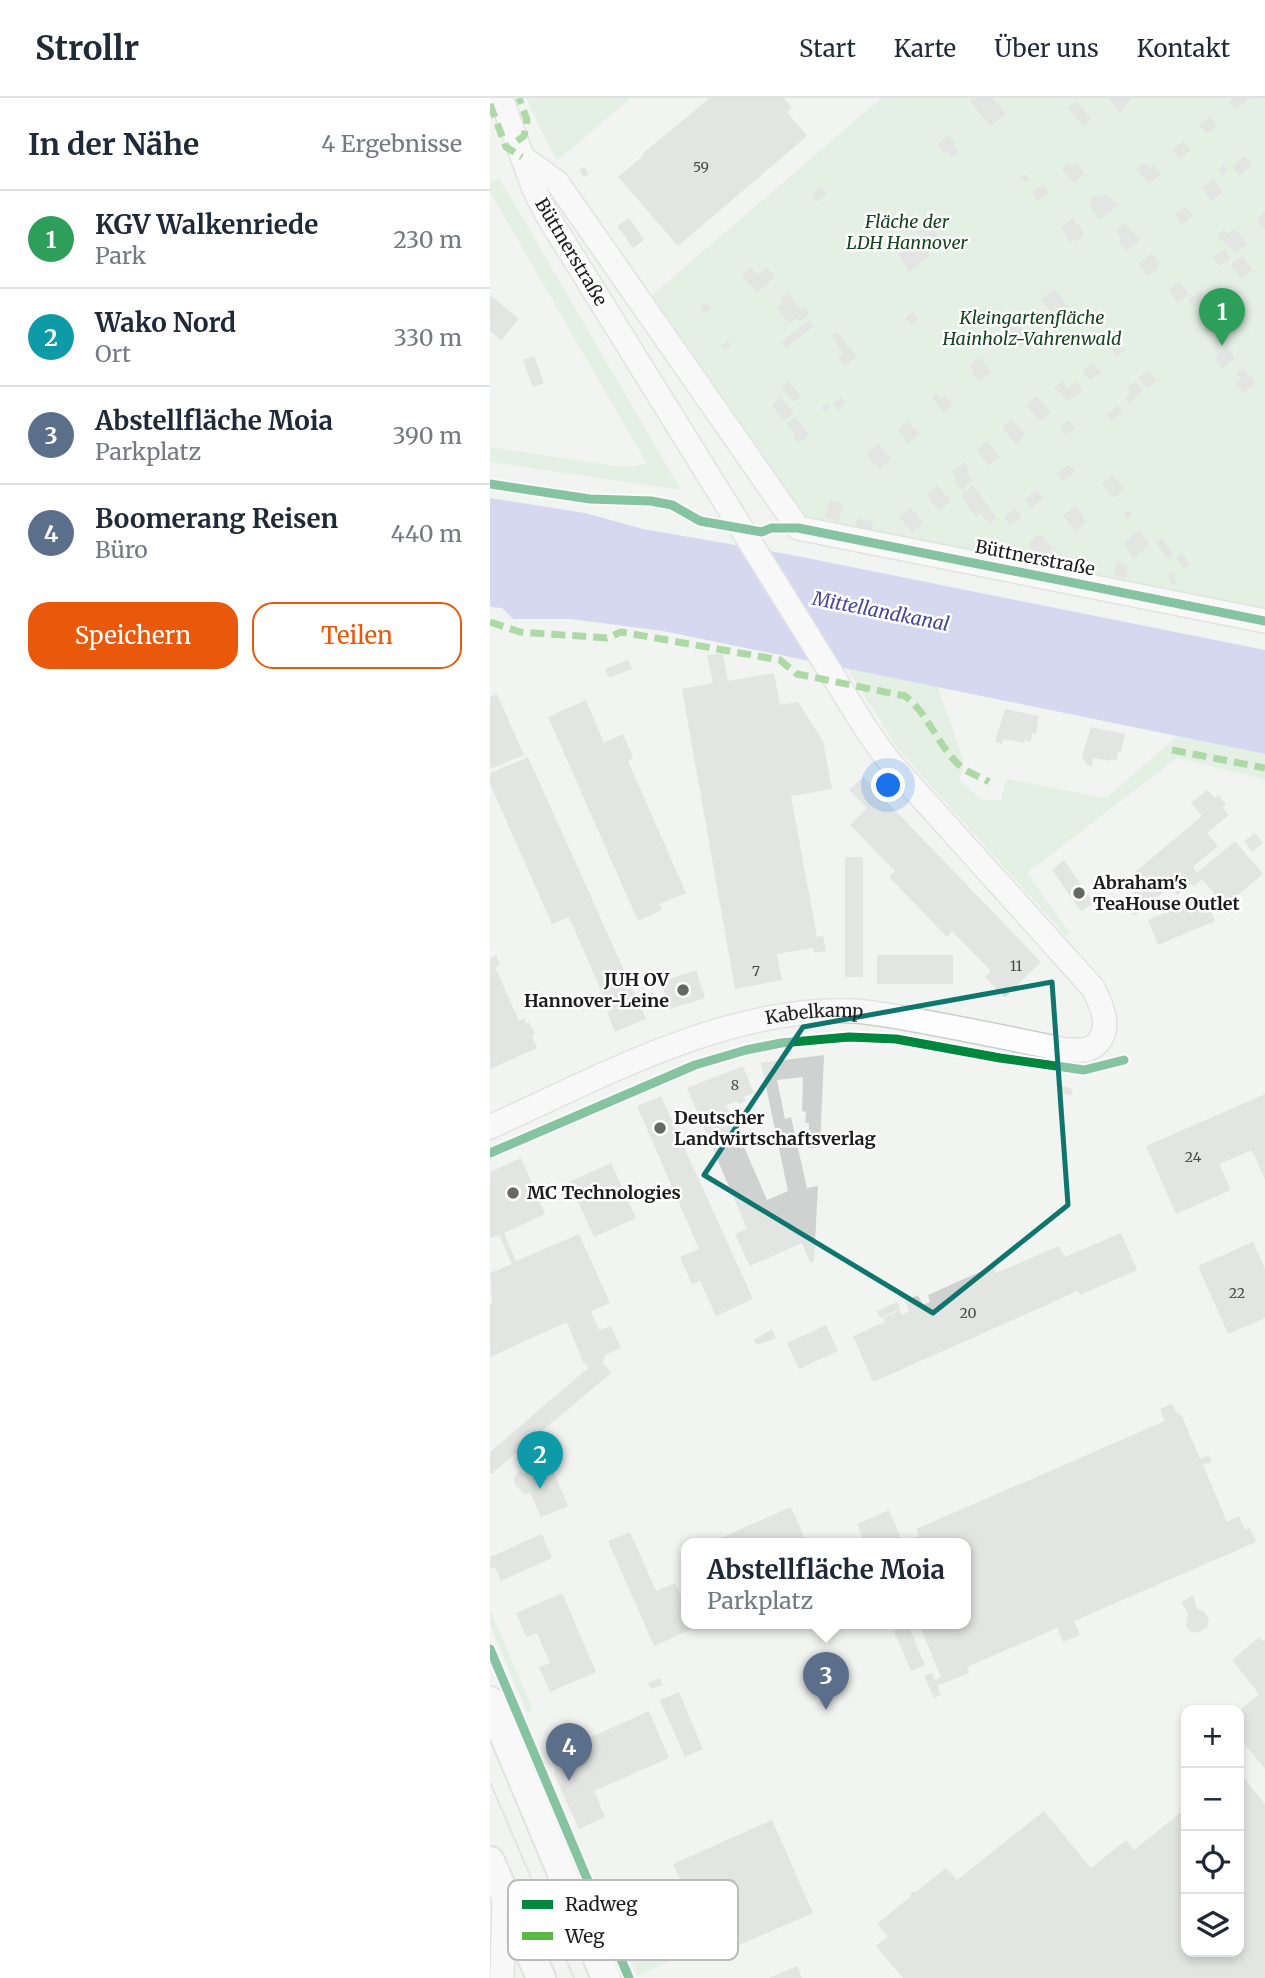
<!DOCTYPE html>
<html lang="de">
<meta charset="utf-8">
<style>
body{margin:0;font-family:Merriweather,serif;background:#f2f2f3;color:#1f2937}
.controls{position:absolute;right:21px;bottom:21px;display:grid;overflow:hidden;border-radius:14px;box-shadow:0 4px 10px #0003}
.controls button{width:63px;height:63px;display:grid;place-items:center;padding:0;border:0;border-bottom:2px solid #e0e1e3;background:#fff;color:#1f2937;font:35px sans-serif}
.you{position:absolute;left:399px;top:688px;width:24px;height:24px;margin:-18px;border:5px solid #fff;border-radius:50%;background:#1a73e8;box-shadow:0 0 0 10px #1a73e833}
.badge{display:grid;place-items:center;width:46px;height:46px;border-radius:50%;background:#ea580c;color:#fff;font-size:23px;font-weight:700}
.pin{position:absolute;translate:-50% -58px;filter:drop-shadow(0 2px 4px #0008)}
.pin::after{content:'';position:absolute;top:37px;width:24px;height:21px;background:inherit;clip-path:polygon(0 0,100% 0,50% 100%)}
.popup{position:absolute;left:191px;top:1440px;width:290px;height:91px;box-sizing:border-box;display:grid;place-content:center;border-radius:14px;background:#fff;filter:drop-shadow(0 2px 5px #0005);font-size:23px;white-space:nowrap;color:#747a83}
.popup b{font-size:26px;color:#1f2937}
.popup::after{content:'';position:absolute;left:50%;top:100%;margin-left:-14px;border:14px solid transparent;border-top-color:#fff}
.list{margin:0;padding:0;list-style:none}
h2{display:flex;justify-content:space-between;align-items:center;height:91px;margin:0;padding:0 28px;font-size:30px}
h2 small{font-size:23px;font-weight:400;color:#747a83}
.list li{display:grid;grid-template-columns:46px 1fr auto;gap:21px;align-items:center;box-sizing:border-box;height:98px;padding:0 28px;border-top:2px solid #e0e1e3}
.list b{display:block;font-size:26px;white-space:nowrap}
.list p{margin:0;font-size:23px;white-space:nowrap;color:#747a83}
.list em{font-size:23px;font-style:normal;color:#747a83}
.actions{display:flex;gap:14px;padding:21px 28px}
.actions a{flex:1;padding:16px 0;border:2px solid #ea580c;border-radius:21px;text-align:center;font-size:24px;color:#ea580c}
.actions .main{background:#ea580c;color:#fff}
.icon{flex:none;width:38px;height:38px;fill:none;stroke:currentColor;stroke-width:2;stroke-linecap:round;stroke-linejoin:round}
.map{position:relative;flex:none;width:775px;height:1880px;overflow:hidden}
header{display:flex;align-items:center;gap:42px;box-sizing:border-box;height:98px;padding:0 35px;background:#fff;border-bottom:2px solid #e0e1e3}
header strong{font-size:33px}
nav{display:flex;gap:38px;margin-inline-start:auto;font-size:24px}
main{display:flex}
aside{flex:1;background:#fff}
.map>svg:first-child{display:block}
.green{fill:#d4ecd5}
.water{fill:#b4b7ec}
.building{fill:#d0d2d1}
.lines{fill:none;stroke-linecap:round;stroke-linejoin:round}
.minor-casing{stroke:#cccecc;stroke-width:26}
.major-casing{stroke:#cccecc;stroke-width:32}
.minor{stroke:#fdfdfd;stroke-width:23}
.major{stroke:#fdfdfd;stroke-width:28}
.tram{stroke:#d1d1d1;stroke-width:2}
.quiet{stroke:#58b947;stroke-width:7;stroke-dasharray:14 7;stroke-linecap:butt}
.cycleway-casing{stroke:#fff;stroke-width:13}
.cycleway{stroke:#00873e;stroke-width:9}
.marked{fill:none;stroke:#0f766e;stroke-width:5;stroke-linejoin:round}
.poi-dot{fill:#666866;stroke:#fff;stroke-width:2.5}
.labels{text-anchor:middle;stroke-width:5;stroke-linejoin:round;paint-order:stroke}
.number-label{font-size:14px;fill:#484a48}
.park-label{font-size:18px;font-style:italic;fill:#15441d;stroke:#fff}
.street-label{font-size:18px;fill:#1b1c1b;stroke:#fff}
.poi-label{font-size:18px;font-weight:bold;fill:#1b1c1b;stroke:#fff;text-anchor:start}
.water-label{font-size:19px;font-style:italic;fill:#49459d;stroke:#fff}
.key{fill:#fff;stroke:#bbb;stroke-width:2}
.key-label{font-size:19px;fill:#1b1c1b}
</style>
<header>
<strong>Strollr</strong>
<nav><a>Start</a><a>Karte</a><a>Über uns</a><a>Kontakt</a></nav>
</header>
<main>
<aside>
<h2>In der Nähe<small>4 Ergebnisse</small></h2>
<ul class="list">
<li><span class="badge" style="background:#2e9e5b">1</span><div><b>KGV Walkenriede</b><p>Park</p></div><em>230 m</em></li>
<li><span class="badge" style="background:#0f9aa8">2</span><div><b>Wako Nord</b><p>Ort</p></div><em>330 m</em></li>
<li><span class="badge" style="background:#5c6f8a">3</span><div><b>Abstellfläche Moia</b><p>Parkplatz</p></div><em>390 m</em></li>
<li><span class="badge" style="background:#5c6f8a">4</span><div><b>Boomerang Reisen</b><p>Büro</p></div><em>440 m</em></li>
</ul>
<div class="actions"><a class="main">Speichern</a><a>Teilen</a></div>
</aside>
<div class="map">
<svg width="775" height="1880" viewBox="0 0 775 1880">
<rect width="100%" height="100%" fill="#f2f4f2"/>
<path class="green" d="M36,0H141L68,62L58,47Z
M391,0H775V513L310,419L161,198Z
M9,80L35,124L191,392L0,364V349L132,369L157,366L0,94V85Z
M357,570L448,589L474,664L469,682L492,702H511L517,681L616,700L687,638L775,656V682L687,660L537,775L580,835L576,838L408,651Z
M0,1511L43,1612L37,1615L0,1527Z
M182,1795L189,1812L136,1836L130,1835L123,1820Z
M195,1826L206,1852L147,1878L138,1855L144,1848Z"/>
<path class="water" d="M0,400L95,415L153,431L302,457L775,552V656L173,533L80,521H23L12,510L0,509Z"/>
<path class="building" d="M220,0H294L302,10L297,14L317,38L188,148L128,79L153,58L152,56Z
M484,0H503L516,16L500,28L480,3Z
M618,0H642L630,15Z
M743,0H760L746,12L739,4Z
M587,3L601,22L593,29L578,10Z
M720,18L727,28L717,36L709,27Z
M459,37L466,45L463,47L469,54L462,60L457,53L454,55L447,47Z
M693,43L701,52L690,61L682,52Z
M754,58L762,67L750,78L742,69Z
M578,64L581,69L586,65L595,76L584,85L571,70Z
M655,64L660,70L664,66L671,76L659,86L646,71Z
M733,67L738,72L733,77L728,72Z
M94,69L99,76L94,79L89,72Z
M536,76L540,82L535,85L530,79Z
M724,81L733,94L721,103L712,90Z
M553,86L559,95L548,103L542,94Z
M331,89L337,96L327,104L322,96Z
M615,96L628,107L610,122L600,109L601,107L598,103L606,97L609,100Z
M695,108L703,117L693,127L685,117Z
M775,114V132L766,121Z
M439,119L444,125L429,137L427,135L431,131L428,127Z
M139,120L154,142L143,150L127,128Z
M583,120L595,136L585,144L583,142L580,145L571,129Z
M635,125L650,142L636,153L628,143L631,140L626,133Z
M441,129L455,145L446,152L437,141L431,146L440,157L420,174L408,157Z
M734,131L738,136L745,131L757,146L745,155L727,137Z
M735,151L741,160L729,168L723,159Z
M662,155L670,165L667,167L669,170L658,178L648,166Z
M752,158L763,172L751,181L740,167Z
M261,169L267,177L277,169L285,179L267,195L251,177Z
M689,183L699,196L688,205L678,192Z
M564,191L579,209L565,219L551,202Z
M710,193L716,200L704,210L698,202Z
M298,195L311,212L314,209L320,216L309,224L306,220L299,225L287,210L293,206L290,201Z
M0,197L29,221L11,242L0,233Z
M215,205L221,210L215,216L210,210Z
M494,210L499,216L486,227L481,220Z
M423,214L429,221L421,227L415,220Z
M319,222L324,228L296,250L291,244Z
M527,225L542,240L530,250L518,232Z
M347,234L367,258L355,268L347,259L353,255L342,238Z
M237,243L241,247L235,253L231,248Z
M628,243L635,252L627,259L620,250Z
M737,250L745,260L733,271L724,260Z
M44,258L54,285L43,289L33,262Z
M489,259L502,274L489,284L481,274L483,272L479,268Z
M603,264L611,274L600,282L592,273Z
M752,270L766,285L753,295L744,286L751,280L746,275Z
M658,272L667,282L657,290L648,280Z
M298,283L311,298L304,304L291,289Z
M572,283L578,290L585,283L593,292L579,303L564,290Z
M646,283L653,293L640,305L635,300L641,295L637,290Z
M447,295L452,300L455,297L463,307L454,316L442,299Z
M546,298L561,315L550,324L536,307Z
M291,299L304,315L294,323L281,307Z
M351,299L356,305L348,313L342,306Z
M337,305L340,310L334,314L331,309Z
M628,307L633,314L621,323L616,317Z
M305,319L319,337L308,345L303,338L305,337L296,325Z
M521,321L536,337L526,346L512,329Z
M579,322L585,331L576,337L570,329Z
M417,323L430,335L418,346L408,332Z
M497,343L510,359L499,368L486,352Z
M388,346L401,361L389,371L376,356Z
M474,364L480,372L477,375L483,382L472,392L464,383L467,380L462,374Z
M579,366L585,374L573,384L566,375Z
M623,377L635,391L624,400L612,386Z
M447,387L461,403L449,413L436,397Z
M483,387L507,420L500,425L490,415L486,418L473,402L471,396Z
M547,392L554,400L541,410L534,401Z
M340,402L354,407L348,424L334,419Z
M585,408L597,423L585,433L573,418Z
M420,409L433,425L422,434L409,419Z
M525,410L532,419L520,428L514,419Z
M638,411L643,416L637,421L633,416Z
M367,420L383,424L381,433L366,429Z
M648,432L660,446L643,461L634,445Z
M550,436L563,451L550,461L538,446Z
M672,440L684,456L678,461L666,445Z
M692,455L700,466L694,471L686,460Z
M626,464L638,467L636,480L623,477Z
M683,474L687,485L682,486L678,476Z
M233,555L238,583L284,575L290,607L308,604L333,643L342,691L301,698L327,839L333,838L336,853L324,855L323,850L287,856L292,882L245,891L192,591L223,585L217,557Z
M138,562L142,571L119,580L115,571Z
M7,596L34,657L0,671V599Z
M96,602L114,645L133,636L143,660L138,663L196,795L170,806L172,812L148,823L58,619Z
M515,611L549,618L546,636L542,635L541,644L535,642L534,645L513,641L512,646L505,644Z
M601,629L635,636L631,654H628L626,662L620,661V663L603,660L602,668L597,667L592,658Z
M38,659L156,921L125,934L117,914L120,913L79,819L62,826L0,686V675Z
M373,679L551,864L515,899L495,879L501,873L462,833L457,839L399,779L405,773L360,727L377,710L359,692Z
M717,692L725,700L728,697L736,706L732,709L739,717L717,735L728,748L703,769L707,775L745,743L773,776L735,808L730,803L725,808L719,800L724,795L712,781L704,788L701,785L687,797L681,790L694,777L645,818L633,804L654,786L644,775L712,718L701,705Z
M765,735L773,745L762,754L754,743Z
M355,759H373V879H355Z
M574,762L604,805L591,813L562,772Z
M715,798L725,823L668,847L658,822Z
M6,857L10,867L5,869L29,923L34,920L36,926L39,924L45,936L42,938L47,950L0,971V860Z
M387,857H463V886H387Z
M206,872L215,900L180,911L171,884Z
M334,957L330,1050H318L319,1025H315L316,1014L312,1013L313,979L287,982L295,1021L301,1019L317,1090L328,1088L324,1164H320L312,1145L260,1168L245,1136L257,1131L197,990L253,968L264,995L254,999L256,1003L248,1006L247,1003L236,1007L277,1102L298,1093L271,965Z
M572,988L583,991L581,998L570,995Z
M775,996V1082L762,1052L729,1066L741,1092L686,1116L656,1048Z
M171,998L263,1201L226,1218L210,1183L202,1186L190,1159L209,1151L147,1008Z
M31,1060L55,1116L14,1135L26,1163L89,1136L120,1205L101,1213L109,1232L121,1228L131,1250L115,1257L113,1265L121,1275L0,1377V1354L98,1270L96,1265L94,1266L77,1224L0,1259V1206L2,1205L0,1175L22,1166L9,1137L0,1140V1074Z
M121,1065L146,1120L104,1139L79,1084Z
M631,1135L647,1172L590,1197L588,1193L383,1284L363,1238L395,1224L393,1220L410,1212L412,1217L419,1213L415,1203L428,1197L433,1207L440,1204L438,1197L503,1168L506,1175L569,1148L575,1159Z
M763,1144L775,1171V1220L738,1236L708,1168Z
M407,1204L410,1211L390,1220L387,1213Z
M336,1227L348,1253L309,1271L297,1245Z
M282,1231L286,1240L267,1247L264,1242Z
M682,1306L688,1317L691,1316L710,1361L719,1357L722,1364L713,1367L737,1424L749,1418L755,1432L760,1430L766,1444L584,1523L590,1537L573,1544L567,1530L477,1569L479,1575L447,1588L451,1597L444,1600L434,1578L442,1575L445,1582L451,1579L429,1526H476V1446H375L367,1426L399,1412L413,1445L429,1438L426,1431L675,1323L670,1311Z
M59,1363L78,1408L51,1419L40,1394L35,1397L25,1387L24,1379L30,1372L33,1376Z
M301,1409L317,1445L217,1446Z
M140,1434L166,1493L185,1485L196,1509V1526H203L205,1530L164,1548L118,1443Z
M52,1436L62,1460L11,1483L5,1469L0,1471V1459Z
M72,1495L106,1574L60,1594L49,1569L60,1565L47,1535L36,1539L26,1515Z
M703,1498L707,1511L713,1513L719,1520L717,1529L708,1535L700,1533L696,1528L698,1515L691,1504Z
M418,1527L435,1567L421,1573L404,1533Z
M769,1539L772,1543L775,1541V1671L749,1639V1613L769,1596L742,1562Z
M170,1580L173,1587L161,1591L158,1585Z
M189,1594L213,1651L195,1659L170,1602Z
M159,1613L179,1660L104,1693L115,1719L89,1731L63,1674L66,1673L59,1658Z
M749,1674L775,1706V1880H413L386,1848L398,1838L387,1826L420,1799L422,1794H426L456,1770L467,1782L554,1713L601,1770L636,1742L644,1752L696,1710V1854H749Z
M282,1722L323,1815L224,1858L212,1831L217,1829L201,1791L195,1793L183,1766Z
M307,1868L312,1880H279Z"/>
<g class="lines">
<defs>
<g id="minor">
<path d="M32,59L67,84L308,430L775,523"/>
<path id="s1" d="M0,1029C110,979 238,908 362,913C384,914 408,919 430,923C479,932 528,942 576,952C583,952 593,953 599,951C625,938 613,909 603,890L398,662L376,631L57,117L44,91L11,0"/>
<path d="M12,1880L14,1801"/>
</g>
<path id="major" d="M0,1603L116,1880
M0,1763L51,1880"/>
</defs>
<use href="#minor" class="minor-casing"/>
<use href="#major" class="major-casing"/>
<use href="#minor" class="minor"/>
<use href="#major" class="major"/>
<path class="tram" d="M0,1684L84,1880"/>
<path class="quiet" d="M0,6L16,49L32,59
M27,43L34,38L37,22L29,0
M0,524L30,534L117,540L131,534L290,562L307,576L415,598C440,617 449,652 474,671C481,676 491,679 499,684
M682,652L775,670
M125,1848L200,1816"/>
<defs>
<path id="cycleway" d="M0,386L100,401L161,403L182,407L210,423L272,434L281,430H308L775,523
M0,1055L205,967L256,952L291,945L359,939L406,941L510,960L594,972L634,962
M0,1551L139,1880"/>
</defs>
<use href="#cycleway" class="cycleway-casing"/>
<use href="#cycleway" class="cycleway"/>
</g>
<path d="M0 0H775V1880H0ZM562,884L578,1107L443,1215L214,1077L313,929Z" fill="#f2f4f2" fill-opacity=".55" fill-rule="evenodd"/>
<path class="marked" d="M562,884L578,1107L443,1215L214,1077L313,929Z"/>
<g class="poi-dot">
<circle cx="589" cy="795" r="7"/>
<circle cx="193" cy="892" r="7"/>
<circle cx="170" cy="1030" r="7"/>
<circle cx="23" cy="1095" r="7"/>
</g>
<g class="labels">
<g class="number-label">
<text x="211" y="74">59</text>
<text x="526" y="873">11</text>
<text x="266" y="878">7</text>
<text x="245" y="992">8</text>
<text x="703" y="1064">24</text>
<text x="747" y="1200">22</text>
<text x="478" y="1220">20</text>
</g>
<g class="park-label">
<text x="417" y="130">Fläche der<tspan x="417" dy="21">LDH Hannover</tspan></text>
<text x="542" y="226">Kleingartenfläche<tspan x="542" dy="21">Hainholz-Vahrenwald</tspan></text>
</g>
<g class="street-label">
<text transform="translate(81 154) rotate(59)" y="6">Büttnerstraße</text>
<text transform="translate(545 460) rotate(11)" y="6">Büttnerstraße</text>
<text dy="6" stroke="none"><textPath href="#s1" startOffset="346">Kabelkamp</textPath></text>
</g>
<g class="poi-label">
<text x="603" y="791">Abraham's<tspan x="603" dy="21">TeaHouse Outlet</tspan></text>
<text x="179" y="888" text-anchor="end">JUH OV<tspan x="179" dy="21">Hannover-Leine</tspan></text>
<text x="184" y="1026">Deutscher<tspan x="184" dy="21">Landwirtschaftsverlag</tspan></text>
<text x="37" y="1101">MC Technologies</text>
</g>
<g class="water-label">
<text transform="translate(391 513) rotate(11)" y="7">Mittellandkanal</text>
</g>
</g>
<rect x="18" y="1782" width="230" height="80" rx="10" class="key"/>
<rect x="32" y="1802" width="31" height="9" fill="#00873e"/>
<rect x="32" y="1834" width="31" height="8" fill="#58b947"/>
<g class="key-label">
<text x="75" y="1813">Radweg</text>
<text x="75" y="1845">Weg</text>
</g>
</svg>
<div class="controls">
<button>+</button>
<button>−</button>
<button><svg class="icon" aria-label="locate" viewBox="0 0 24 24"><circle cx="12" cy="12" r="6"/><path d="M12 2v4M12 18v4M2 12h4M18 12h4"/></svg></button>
<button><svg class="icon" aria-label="layers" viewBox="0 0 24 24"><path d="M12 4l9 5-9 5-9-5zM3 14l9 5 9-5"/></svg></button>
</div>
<div class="you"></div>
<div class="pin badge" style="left:732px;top:248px;background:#2e9e5b">1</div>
<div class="pin badge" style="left:50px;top:1391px;background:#0f9aa8">2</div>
<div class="pin badge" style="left:336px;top:1612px;background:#5c6f8a">3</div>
<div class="popup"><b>Abstellfläche Moia</b>Parkplatz</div>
<div class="pin badge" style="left:79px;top:1683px;background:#5c6f8a">4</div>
</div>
</main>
